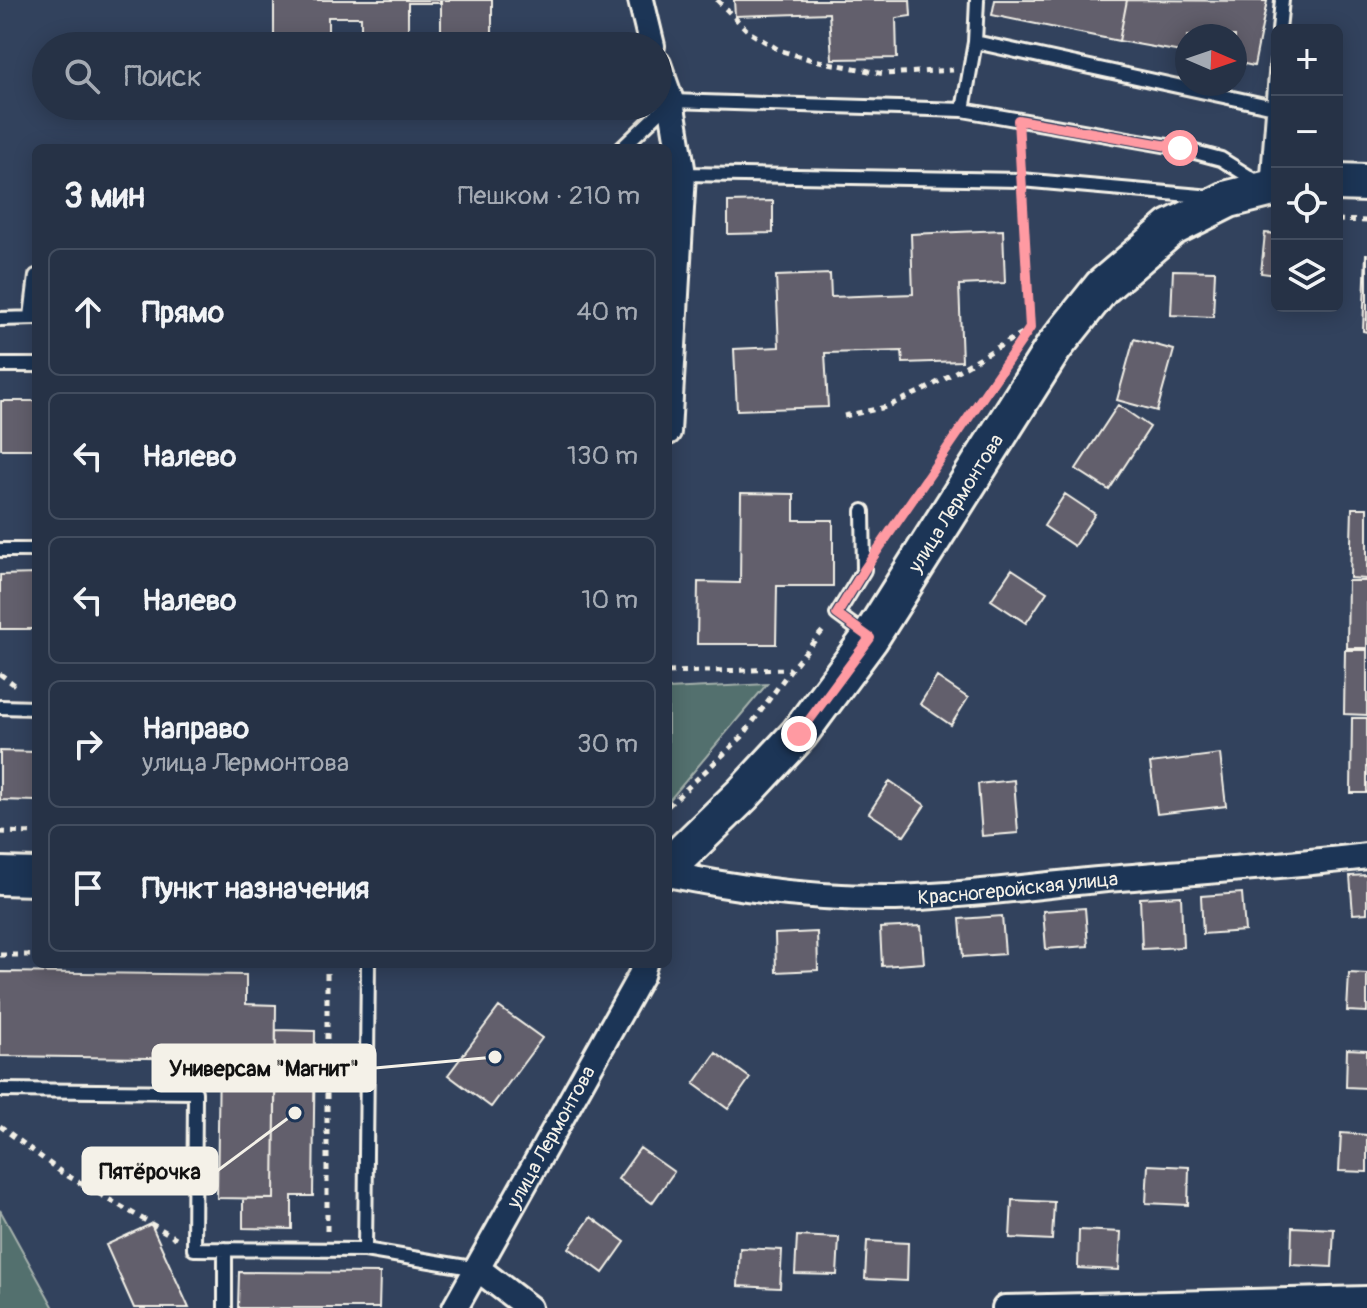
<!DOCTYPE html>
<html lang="ru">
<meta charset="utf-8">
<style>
body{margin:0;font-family:Pangolin,sans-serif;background:#323e51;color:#f1f3f6}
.controls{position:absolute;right:24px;top:24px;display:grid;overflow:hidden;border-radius:12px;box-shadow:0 4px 20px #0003}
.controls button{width:72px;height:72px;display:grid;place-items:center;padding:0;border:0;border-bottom:2px solid #424d5f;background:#263246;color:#f1f3f6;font:40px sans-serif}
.compass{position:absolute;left:1175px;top:24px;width:72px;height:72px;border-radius:50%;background:#263246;box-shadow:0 4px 20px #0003;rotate:92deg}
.stop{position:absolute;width:24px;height:24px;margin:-18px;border:6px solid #ff9aa2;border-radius:50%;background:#fff}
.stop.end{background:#ff9aa2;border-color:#fff;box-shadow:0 2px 8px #0008}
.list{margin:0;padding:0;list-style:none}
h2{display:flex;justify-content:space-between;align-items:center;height:104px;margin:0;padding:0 32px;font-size:34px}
h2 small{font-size:26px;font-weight:400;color:#a4aab3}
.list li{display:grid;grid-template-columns:52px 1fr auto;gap:24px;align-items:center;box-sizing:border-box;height:128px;margin:0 16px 16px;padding:0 16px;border:2px solid #424d5f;border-radius:12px}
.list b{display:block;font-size:30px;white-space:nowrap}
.list p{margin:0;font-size:26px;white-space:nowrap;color:#a4aab3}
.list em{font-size:26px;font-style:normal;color:#a4aab3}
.icon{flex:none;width:44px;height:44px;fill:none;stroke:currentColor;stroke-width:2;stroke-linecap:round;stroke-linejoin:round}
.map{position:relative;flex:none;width:1367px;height:1308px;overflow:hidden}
.search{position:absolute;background:#263246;box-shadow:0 4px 20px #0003;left:32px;top:32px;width:640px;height:88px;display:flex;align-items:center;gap:20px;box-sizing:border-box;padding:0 28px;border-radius:44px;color:#a4aab3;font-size:30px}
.panel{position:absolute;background:#263246;box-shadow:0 4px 20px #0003;left:32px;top:144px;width:640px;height:824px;border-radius:12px}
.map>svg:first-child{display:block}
.green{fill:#53706e;stroke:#a4b0ab;stroke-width:2}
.building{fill:#625f6c;stroke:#f4f1e8;stroke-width:2}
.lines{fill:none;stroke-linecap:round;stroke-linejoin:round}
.lane-casing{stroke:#f4f1e8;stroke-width:18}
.street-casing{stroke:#f4f1e8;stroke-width:30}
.secondary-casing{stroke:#f4f1e8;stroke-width:42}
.path{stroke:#f4f1e8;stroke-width:5;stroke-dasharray:6 6;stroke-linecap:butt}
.lane{stroke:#1d3557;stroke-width:12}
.street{stroke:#1d3557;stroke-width:24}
.secondary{stroke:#1d3557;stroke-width:36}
.route{stroke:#ff9aa2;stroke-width:10}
.labels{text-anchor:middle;stroke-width:6;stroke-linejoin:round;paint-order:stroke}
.street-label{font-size:20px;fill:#f4f1e8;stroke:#1d3557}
.leader{fill:none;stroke:#f4f1e8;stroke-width:3}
.callout-dot{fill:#f4f1e8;stroke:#1d3557;stroke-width:3}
.callout{fill:#f4f1e8;stroke:#f4f1e8;stroke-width:3}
.callout-label{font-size:22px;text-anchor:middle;font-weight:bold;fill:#111}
</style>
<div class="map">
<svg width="1367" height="1308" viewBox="0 0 1367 1308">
<rect width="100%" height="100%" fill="#32425d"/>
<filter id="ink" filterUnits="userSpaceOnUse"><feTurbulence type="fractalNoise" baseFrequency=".0125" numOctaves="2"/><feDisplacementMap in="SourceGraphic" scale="16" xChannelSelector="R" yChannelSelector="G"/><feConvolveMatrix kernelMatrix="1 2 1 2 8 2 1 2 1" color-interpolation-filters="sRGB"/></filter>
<g filter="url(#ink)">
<path class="green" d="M767,684L668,802V689Z
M0,1210L54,1308H0Z"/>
<path class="building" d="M274,0H492V46H441V3H408V46H361V17H328V46H274Z
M734,0H910L911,16L896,18L897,58L832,59L829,13L735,16Z
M995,0H1127L1119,41L992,15Z
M1127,0L1267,1L1254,66L1235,62V36H1187V53L1119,41Z
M773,201V233L728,234V202Z
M1003,230L1005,283L959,285L962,361L903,363L902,351L825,353L828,407L737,410L734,349L779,347L776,276L830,274L831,297L913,294L911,234Z
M1265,233L1277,234V275L1261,273Z
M1366,254H1367V332L1363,331Z
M1173,270L1215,271L1213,317L1171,315Z
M1134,339L1174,350L1157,411L1117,400Z
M1,401H36V449H1Z
M1118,405L1150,427L1109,490L1076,469Z
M741,493L794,494V520H833V586H777L776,644H697L698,582L740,583Z
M1065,494L1095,514L1074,546L1044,526Z
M1352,508H1367V579L1350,578Z
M1012,569L1047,592L1026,623L991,600Z
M36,574V629H0V575Z
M1348,581H1367V648H1347Z
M1345,650H1367V715L1344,714Z
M937,677L968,698L951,725L920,704Z
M1352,718H1367V793H1351Z
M0,751L36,752V801L0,800Z
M1220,754L1226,806L1157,814L1150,763Z
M1014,780L1018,833L982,836L978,784Z
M890,781L925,805L904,836L869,813Z
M1367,875V913L1353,914L1350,876Z
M1242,893L1245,931L1203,934L1201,896Z
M1181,896L1183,947L1142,949L1140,898Z
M1085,908L1088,946L1046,949L1043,911Z
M1002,916L1005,954L963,957L960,919Z
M921,926L924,963L882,966L880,928Z
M817,932L818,970L776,972L775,934Z
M0,972L246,975V1004L276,1005L274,1199L217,1198L219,1059L0,1056Z
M1349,973L1367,974V1012L1347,1011Z
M499,1007L542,1038L491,1107L448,1075Z
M276,1030L315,1031L313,1196H292V1229L243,1228V1199H274Z
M1347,1049L1367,1050V1088L1346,1087Z
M716,1053L750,1078L728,1109L694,1084Z
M1341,1133L1367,1135V1172L1339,1171Z
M640,1148L674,1172L652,1203L618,1179Z
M1148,1165L1189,1167L1188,1205L1146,1203Z
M1012,1200L1054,1202L1052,1240L1010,1238Z
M591,1217L625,1242L603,1273L569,1248Z
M151,1224L189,1308H134L106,1245Z
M1292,1227L1334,1229L1332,1267L1291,1265Z
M1079,1230L1121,1232L1119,1270L1078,1268Z
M797,1236L839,1238L837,1275L795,1274Z
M867,1241L908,1243L907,1281L865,1279Z
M740,1248L782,1250L780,1288L738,1286Z
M239,1272L380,1273L379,1308H238Z"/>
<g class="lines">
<defs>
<path id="lane" d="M1279,30L1282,0
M975,42L977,0
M963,110L1180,148L1221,159L1267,188L1277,61
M622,148L671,101L963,110L975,42L1274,107
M668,171L683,174L1021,180L1212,197
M31,317L36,276
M0,319L36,318
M0,365H36
M863,511L864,570L837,614L867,636
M0,550H36
M0,707L36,708
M368,964L365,1250L478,1269
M0,1090L195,1092L194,1249L365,1250
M225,1249V1308"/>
<g id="street">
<path d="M641,0L652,46"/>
<path d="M658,64L671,101L683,174L668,432"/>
<path id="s1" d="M668,874C743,890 819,899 896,898C971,896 1045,884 1120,878C1202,871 1285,866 1367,856"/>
<path d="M478,1269L529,1308"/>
<path id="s2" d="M455,1308L641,975L644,964"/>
<path d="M1005,1308L1367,1299"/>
</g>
<g id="secondary">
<path d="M1337,182L1367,183"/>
<path id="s3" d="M668,867L743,794L799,734L870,638L1054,347L1102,287L1171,228L1229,199L1277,187"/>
<path d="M0,876L36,877"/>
</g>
</defs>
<use href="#lane" class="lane-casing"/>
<use href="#street" class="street-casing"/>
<use href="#secondary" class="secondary-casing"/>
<path class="path" d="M717,0L749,32L779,50L809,59L884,74L953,70
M1019,139L1020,161
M1022,199L1030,325
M1337,220L1367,221
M844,416L886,407L926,389L1026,331
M882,543L968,419
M668,672L790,669
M0,674L19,688
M668,806L742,737L791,669L826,627
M0,832L36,833
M0,955H36
M0,1126L61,1172L176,1238
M327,1231V964"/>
<use href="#lane" class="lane"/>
<use href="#street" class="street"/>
<use href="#secondary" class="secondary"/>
</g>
</g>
<g class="lines" filter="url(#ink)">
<path class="route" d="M799,734L870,638L837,614L864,570L1030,328L1018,120L1180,148"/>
</g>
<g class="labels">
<g class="street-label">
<text dy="7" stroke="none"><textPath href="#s3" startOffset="466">улица Лермонтова</textPath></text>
<text dy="7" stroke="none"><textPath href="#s1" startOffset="352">Красногеройская улица</textPath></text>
<text dy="7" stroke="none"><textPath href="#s2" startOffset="196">улица Лермонтова</textPath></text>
</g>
</g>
<path class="leader" d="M495 1057L375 1068M295 1113L217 1171"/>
<g class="callout-dot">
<circle cx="495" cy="1057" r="8"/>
<circle cx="295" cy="1113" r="8"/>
</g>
<g class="callout">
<rect x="153" y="1045" width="222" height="46" rx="8"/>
<rect x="83" y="1148" width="134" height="46" rx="8"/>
</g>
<g class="callout-label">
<text x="264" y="1076">Универсам "Магнит"</text>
<text x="150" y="1179">Пятёрочка</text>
</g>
</svg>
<div class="controls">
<button>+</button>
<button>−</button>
<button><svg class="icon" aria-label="locate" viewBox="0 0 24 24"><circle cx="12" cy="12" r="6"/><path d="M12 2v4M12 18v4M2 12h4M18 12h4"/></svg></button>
<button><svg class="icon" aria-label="layers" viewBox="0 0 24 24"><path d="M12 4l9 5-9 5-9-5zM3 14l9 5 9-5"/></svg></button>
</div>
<svg class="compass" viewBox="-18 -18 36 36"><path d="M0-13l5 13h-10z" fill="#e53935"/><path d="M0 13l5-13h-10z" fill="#a4aab3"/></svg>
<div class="stop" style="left:1180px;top:148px"></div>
<div class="stop end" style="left:799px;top:734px"></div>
<div class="search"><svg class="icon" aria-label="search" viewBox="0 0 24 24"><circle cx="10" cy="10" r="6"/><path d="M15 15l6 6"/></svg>Поиск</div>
<section class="panel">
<h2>3 мин<small>Пешком · 210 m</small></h2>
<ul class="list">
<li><svg class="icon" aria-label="ahead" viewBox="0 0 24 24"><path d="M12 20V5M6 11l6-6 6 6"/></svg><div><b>Прямо</b></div><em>40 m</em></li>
<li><svg class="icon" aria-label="left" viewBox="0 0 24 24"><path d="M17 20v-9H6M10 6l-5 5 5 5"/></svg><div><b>Налево</b></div><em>130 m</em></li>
<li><svg class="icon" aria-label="left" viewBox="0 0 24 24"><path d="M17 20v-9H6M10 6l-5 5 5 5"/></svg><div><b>Налево</b></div><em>10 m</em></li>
<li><svg class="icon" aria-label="right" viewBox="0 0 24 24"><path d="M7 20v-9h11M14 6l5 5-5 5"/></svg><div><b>Направо</b><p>улица Лермонтова</p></div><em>30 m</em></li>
<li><svg class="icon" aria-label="arrive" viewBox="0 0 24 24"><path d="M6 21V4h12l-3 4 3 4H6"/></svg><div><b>Пункт назначения</b></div></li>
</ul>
</section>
</div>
